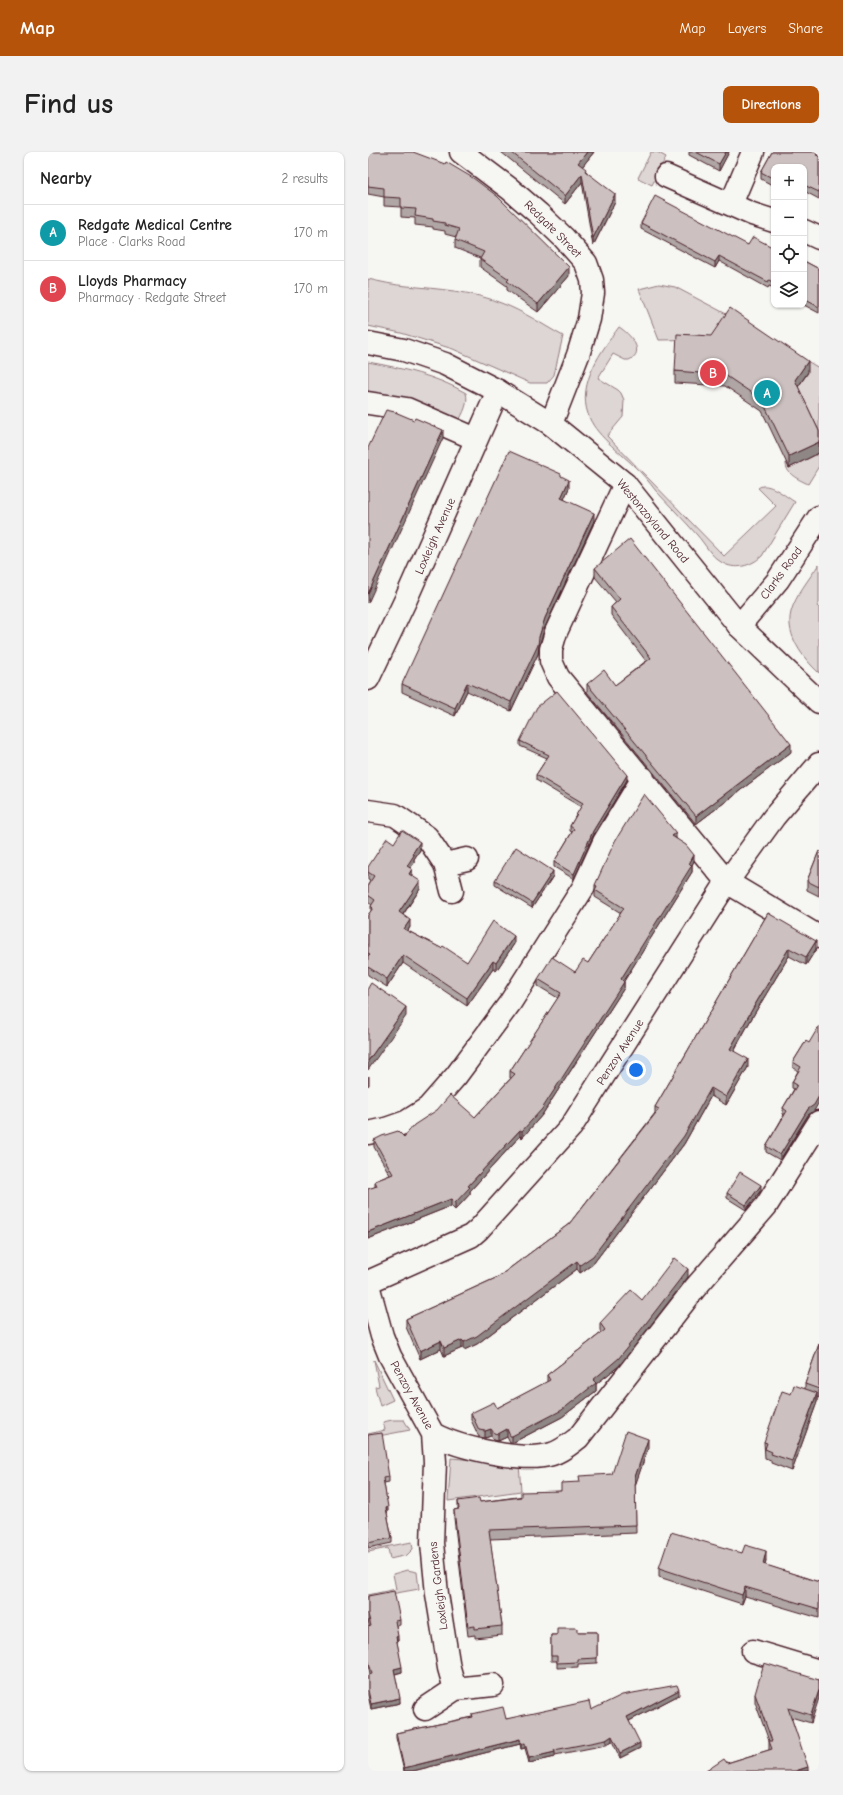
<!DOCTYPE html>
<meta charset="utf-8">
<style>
body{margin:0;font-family:"Comic Neue",sans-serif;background:#f2f2f2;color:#222}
.controls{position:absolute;right:12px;top:12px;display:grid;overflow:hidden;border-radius:8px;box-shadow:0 1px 3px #0004}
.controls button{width:36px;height:36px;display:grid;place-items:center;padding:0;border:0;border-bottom:1px solid #e0e0e0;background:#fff;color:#222;font:20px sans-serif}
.you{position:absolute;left:268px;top:918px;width:14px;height:14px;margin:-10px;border:3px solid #fff;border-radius:50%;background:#1a73e8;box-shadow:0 0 0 6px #1a73e833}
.badge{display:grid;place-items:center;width:26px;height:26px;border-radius:50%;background:#b45309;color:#fff;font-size:13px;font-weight:700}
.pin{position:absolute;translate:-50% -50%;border:2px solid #fff;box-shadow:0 1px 4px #0006}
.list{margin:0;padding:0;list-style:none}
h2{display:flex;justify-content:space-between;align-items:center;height:52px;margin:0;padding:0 16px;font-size:17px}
h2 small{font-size:13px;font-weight:400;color:#767676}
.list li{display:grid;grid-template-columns:26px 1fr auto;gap:12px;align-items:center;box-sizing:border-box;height:56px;padding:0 16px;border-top:1px solid #e0e0e0}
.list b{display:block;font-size:15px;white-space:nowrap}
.list p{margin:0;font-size:13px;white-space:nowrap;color:#767676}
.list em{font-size:13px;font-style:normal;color:#767676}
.icon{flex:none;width:22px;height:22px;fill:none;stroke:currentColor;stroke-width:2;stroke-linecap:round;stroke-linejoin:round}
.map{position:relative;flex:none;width:451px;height:1619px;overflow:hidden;border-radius:8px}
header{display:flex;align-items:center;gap:24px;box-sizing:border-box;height:56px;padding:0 20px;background:#b45309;color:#fff}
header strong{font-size:19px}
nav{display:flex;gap:22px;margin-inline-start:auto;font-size:14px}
.intro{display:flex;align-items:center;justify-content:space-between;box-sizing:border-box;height:96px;padding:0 24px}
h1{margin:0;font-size:28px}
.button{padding:10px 18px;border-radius:8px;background:#b45309;color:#fff;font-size:14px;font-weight:700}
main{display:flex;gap:24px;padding:0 24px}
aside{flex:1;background:#fff;border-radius:8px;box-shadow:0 1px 3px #0004}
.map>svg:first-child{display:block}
.green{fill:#ddd6d5;stroke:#947a80}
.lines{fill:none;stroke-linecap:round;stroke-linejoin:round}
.minor-casing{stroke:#4a1f2b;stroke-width:25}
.major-casing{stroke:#4a1f2b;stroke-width:25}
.minor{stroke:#f6f6f2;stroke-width:22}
.major{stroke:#f6f6f2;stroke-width:22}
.wall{fill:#afa6a5;stroke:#4a1f2b}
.shaded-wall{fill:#8f8786;stroke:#4a1f2b}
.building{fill:#ccc1c0;stroke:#4a1f2b}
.labels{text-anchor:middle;stroke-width:3;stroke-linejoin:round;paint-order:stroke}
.street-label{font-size:12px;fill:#4a1f2b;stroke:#f6f6f2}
</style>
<header>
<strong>Map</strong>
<nav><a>Map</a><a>Layers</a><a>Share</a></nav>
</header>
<div class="intro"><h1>Find us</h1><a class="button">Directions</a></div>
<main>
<aside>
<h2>Nearby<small>2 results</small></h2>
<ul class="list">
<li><span class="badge" style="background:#0f9aa8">A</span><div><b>Redgate Medical Centre</b><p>Place · Clarks Road</p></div><em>170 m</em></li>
<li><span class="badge" style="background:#e0444e">B</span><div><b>Lloyds Pharmacy</b><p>Pharmacy · Redgate Street</p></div><em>170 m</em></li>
</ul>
</aside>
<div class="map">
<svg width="451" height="1619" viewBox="0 0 451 1619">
<rect width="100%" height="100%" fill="#f6f6f2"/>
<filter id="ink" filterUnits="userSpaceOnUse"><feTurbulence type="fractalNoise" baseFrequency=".025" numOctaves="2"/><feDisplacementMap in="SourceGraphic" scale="8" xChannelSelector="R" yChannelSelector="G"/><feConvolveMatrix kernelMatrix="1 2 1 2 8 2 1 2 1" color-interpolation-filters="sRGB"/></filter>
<g filter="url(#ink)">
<path class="green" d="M283,0H289L298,5L284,33L270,26Z
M0,127C13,130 26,133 39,134C70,137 104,139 133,151C155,159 175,173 195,184L186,223L179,231H162L85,197L33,181L0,174Z
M291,132L307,135L366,166L451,216V291L427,239L440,221L349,187L291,188L271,137Z
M251,175C261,181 279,200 261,208H257L245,202L230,226L250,238L253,241L256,248L255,265L239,284L356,404L408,354L390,336C400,328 418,345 427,350L394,404C383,414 367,419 353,410C343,404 337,392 329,383C316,368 302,354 288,339C281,330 274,321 266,314C252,300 226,282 220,262C209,231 234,198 251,175Z
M0,210C33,216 69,224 98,241C101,250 95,262 90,270L0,243Z
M451,301V314L440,332C430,327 417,322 418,310L421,315Z
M451,412V451L449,454L451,456V521C435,506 417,483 423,460C427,444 442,426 451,412Z
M6,1208L25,1248L12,1254L7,1235L11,1234Z
M24,1268H36L42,1278L0,1286V1282L17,1278L15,1270Z
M83,1306L151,1312L153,1339L80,1349Z
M44,1390L45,1397L39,1403L22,1407L20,1396L0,1400V1398Z
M39,1418L49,1420L51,1437L0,1446V1443L28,1437L25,1422Z"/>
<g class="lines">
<defs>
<path id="minor" d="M93,0L142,37L171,62L196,86L218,111L224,128L225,141L221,167L210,203L183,272
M298,24L384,62L406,69
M363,52L385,0
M436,79L451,86
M0,251L39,257L108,287
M257,332L188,480L183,497V509L190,525L359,730L451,785
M371,474L410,428L451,365
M0,527L38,447L130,239
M0,659L27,663L59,685L77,712L84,739
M77,712L99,707
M0,981L18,977L38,970L60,956L88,924L142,851L215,736L236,690L275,626
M0,1130L103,1084L111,1077L203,975L359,730L406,665L451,612
M0,1133L14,1184L22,1204L65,1282C91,1296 156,1311 184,1302C194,1299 202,1292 210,1286L327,1136L398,1054L451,970
M65,1282L67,1310L64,1391L69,1442L81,1516L87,1537
M385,1499L451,1519
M57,1557L87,1537L125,1533"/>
<path id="major" d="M0,191L36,198L77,212L130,239L183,272L257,332L371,474L451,550"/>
</defs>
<use href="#minor" class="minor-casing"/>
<use href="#major" class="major-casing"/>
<use href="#minor" class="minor"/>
<use href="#major" class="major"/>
</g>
<path class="wall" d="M0,0L201,124L170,160L139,138V134L112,115V106L87,96V88L88,85L77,82V79L65,77V75L47,73V66L33,65V55L16,54V45L0,42Z
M133,0H226L214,15L218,19L247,50L225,94L214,30L197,52Z
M321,0H361L351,19L321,3Z
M404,0H451V47L436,39V15H406V34L393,27V20Z
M273,71L380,93L406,96V136L401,134L400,136L351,109L347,116L273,77Z
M436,109L451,117V161L436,153Z
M307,219L440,220L430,235L451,279V301L421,316L394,259L357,234L307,231Z
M193,324L201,336L196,347L226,369L177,475L171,494L170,502L143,559L99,539L87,564L34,540V532Z
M227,416L423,600L328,672L219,540V532L247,533L278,509L243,463V455L248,450L227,425Z
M152,589L259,628L225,684L206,727L186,715V710L204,680L202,679V674L213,655L168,628V623L179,606L152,594Z
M308,687L326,709L324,713V720L256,829V836L174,963L154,986L152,984L102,1039V1042L87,1058L83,1054L0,1087V1037L7,1035V1029L22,1023L6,995V988L36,985L107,965L143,926H142V919L190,846L170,834V827L207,820L220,811L253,761L227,745V733Z
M26,691L52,698L46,707V711L42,716L44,724L52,737L35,763L42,775L40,779L99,810L146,792L128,819L125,817L99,854L35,811L19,835L0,823V763L3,759V754L4,753L0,750V733L2,729L0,728V715Z
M451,699V744L439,738V729Z
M185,724L164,756L127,733V728Z
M400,761L448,797L438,813L421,804L385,864L366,899L380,915L358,953L343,944L316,992L225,1112L212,1121L209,1117L109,1192L96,1198L94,1196L76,1204L73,1197L52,1207L38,1175V1167L130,1125L201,1072L287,961V955Z
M438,889L446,959L440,963L412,1008L398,1000V994L416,963L415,962V956L426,937L424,936V930L430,919L425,916V910Z
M393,1038L378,1058L359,1046V1041Z
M320,1125L251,1214L228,1232V1239L194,1265L144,1291H142L139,1285L130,1289L126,1288L123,1284L117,1286L111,1285L103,1268V1261L129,1256L179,1230V1223L233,1181L232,1178V1171L274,1148Z
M451,1192V1246L449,1245V1250L424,1319L403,1311V1308L397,1306L396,1290L423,1242L437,1237V1232Z
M0,1283L21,1325V1330L16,1331L20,1360L19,1361L24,1386V1391L0,1396Z
M280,1296L267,1333L268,1381L122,1387L134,1474V1483L107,1486V1483L100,1484L86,1366V1358L90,1357V1349L112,1350L193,1339L211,1330L244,1322Z
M374,1401L398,1408L397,1413L451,1430V1466L377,1444L374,1452L291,1425V1416Z
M0,1444L32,1468V1473L28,1474L30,1489L29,1490L34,1520L27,1522L32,1551L3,1557L0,1543V1523L2,1522L0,1511V1475L1,1474L0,1467Z
M209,1480H229V1511L210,1512V1515L189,1516V1509H183V1483H189Z
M451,1528L443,1571L423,1565L440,1619L359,1611L401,1598V1589L387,1550V1542Z
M311,1543L261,1569L272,1596L252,1606L244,1589L238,1593L187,1603V1605L161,1611L157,1596L153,1597L152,1592L45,1619H36L28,1586V1581L104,1565V1562L138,1567L223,1558Z"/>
<path class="shaded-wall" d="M219,0H226L210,20V11Z
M358,0H361L351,19V12Z
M214,22V30L197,52V44Z
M247,42V50L225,94V86Z
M351,104V109L347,116V110Z
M201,115V124L170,160V152Z
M440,209V220L427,239V228Z
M75,278V286L0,451V442Z
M451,290V301L421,316V304Z
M201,328V336L193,354V346Z
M226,361V369L177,475L171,494L170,502L143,559V550L171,485L177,466Z
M99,531V539L87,564V556Z
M423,592V600L328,672V664Z
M259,623V628L225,684L206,727V722L225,679Z
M308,681V688L304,684Z
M52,690V698L46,707V711L39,721V714L44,702Z
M326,703V709L324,713V720L253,834V827L321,712Z
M44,717V725L41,722Z
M185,719V724L164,756V751Z
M52,729V737L31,768V760Z
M42,768V775L36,784V777Z
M146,784V792L128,819V811Z
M448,789V797L438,813V805Z
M421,796V804L385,864L362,905V897L385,856Z
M35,803V811L19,835V827Z
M125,809V817L99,854V846Z
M256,830V836L174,963L154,986V979Z
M38,855V864L0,918V909Z
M380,907V915L358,953V945Z
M1,924V933L0,934V925Z
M343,936V944L316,992L225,1112L212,1121V1113Z
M451,944V950L446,959L440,963L412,1008V1003L440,957Z
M152,978V984L102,1039V1042L87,1058V1051L100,1034Z
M393,1033V1038L378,1058V1053Z
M83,1047V1054L0,1087V1080Z
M209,1109V1117L109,1192L96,1198V1190Z
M320,1117V1125L251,1214L228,1232V1239L194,1265L144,1291V1284L225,1228Z
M94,1188V1196L76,1204V1196Z
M73,1189V1197L52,1207V1199Z
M449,1241V1250L424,1319V1309Z
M123,1277V1284L117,1286V1279Z
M139,1277V1285L130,1289V1282Z
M280,1287V1296L267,1334V1325Z
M20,1355V1360L18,1361V1356Z
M398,1399V1408L395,1421V1412Z
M377,1435V1444L374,1452V1443Z
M30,1484V1489L28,1490V1485Z
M34,1515V1520L26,1522V1517Z
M311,1538V1543L259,1570V1565Z
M451,1538V1546L443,1571V1563Z
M32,1546V1551L3,1557V1552Z
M244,1584V1589L238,1593V1588Z
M152,1587V1592L45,1619H36V1616Z
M157,1591V1596L153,1597V1592Z
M272,1591V1596L252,1606V1601Z
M187,1600V1605L161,1611V1606Z
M440,1615V1619H427Z"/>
<path class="building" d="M0,0H45L77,12L78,10L105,26L129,44L201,115L170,152L139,129L141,127L112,107L116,100L87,88L91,77L77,73V71L65,69V67L47,64L48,57L33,56V46L16,45V36L0,34Z
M143,0H219L210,11L218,17L217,19L247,42L225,86L214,22L197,44Z
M328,0H358L351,12Z
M404,0H450L448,3L451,4V40L436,33V15H406V27L393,20Z
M287,44L380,93L385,85L406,96V131L401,128L400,130L351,104L347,110L273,71Z
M436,109L451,117V155L436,147Z
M362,156L440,209L427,228L451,279V290L421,304L394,248L357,223L307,219L309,182L343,184Z
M18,258L27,260L46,268L47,266L75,278L0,442V296Z
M141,299L193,322V324L201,328L193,346L226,361L177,466L171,485L170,493L143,550L99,531L87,556L34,532Z
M262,387L423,592L328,664L219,532L236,518L247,533L283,506L243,455L252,447L227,416Z
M189,539L259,623L225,679L206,722L186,710L206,677L202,674L215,651L168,623L181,603L152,589L169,555Z
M276,642L308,681L304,684L318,693L326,703L321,712L324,713L253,827L256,830L174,957L154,979L152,978L100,1034L102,1035L87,1051L83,1047L0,1080V1037L9,1034L7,1029L25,1022L6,988L14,984L30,979L36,985L46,973L69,958L82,943L107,965L147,922L142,919L193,841L170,827L184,805L207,820L215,808L220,811L256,756L227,738L229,734L227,733L247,689Z
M34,678L52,690L44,702L46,703L39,714L44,717L41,722L52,729L31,760L42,768L36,777L73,796L75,794L99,810L125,769L146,784L128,811L125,809L99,846L35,803L19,827L0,815V804L2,802L0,801V763L5,756L3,754L7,748L0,743V733L6,724L0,720V715L19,686L26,691Z
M148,695L185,719L164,751L127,728Z
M451,699V735L439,729Z
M400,761L448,789L438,805L421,796L385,856L362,897L380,907L358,945L343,936L316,984L225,1104L212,1113L209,1109L109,1184L96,1190L94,1188L76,1196L73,1189L52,1199L38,1167L130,1125L201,1072L291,957L287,955Z
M3,831L38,855L0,909V836Z
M451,874V944L446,953L440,957L412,1003L398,994L419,959L415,956L429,933L424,930L433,915L425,910L438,889L441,891Z
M372,1020L393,1033L378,1053L359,1041Z
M306,1106L320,1117L251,1206L225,1228L228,1231L194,1258L144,1284H142L139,1277L130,1282L126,1281L123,1277L117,1279L111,1278L103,1261L126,1250L129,1256L182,1228L179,1223L237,1178L232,1171L263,1138L274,1148Z
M451,1192V1237L437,1232Z
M426,1233L449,1241L424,1309L403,1302L404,1300L397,1297L399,1291L396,1290L414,1239L423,1242Z
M258,1279L280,1287L267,1325L268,1373L121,1378L134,1474L107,1477V1474L100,1475L86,1358L91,1357L90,1349L111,1346L112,1350L153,1345V1340L193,1339V1331L212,1330L211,1324L244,1322Z
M14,1281L21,1325L15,1326L20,1355L18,1356L24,1386L0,1391V1283Z
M303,1380L374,1401L377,1393L398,1399L395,1412L451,1430V1457L377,1435L374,1443L291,1416Z
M26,1439L32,1468L27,1469L30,1484L28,1485L34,1515L26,1517L32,1546L3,1552L0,1538V1523L4,1522L0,1506V1475L3,1474L0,1462V1444Z
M189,1476H209V1480H229V1506L210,1507V1510L189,1511V1504H183V1483H189Z
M396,1511L451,1528V1538L443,1563L420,1556L440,1615L427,1619H338L356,1607L359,1611L404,1597L401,1589H404L387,1542Z
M309,1533L311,1538L259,1565L272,1591L252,1601L244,1584L238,1588L186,1598L187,1600L161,1606L157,1591L153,1592L152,1587L36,1616L28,1581L105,1565L104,1562L135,1555L138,1567L221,1549L223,1558L254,1543Z"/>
</g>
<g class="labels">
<g class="street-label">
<text transform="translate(185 77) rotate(45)" y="4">Redgate Street</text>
<text transform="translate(285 369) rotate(50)" y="4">Westonzoyland Road</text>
<text transform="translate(67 384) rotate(-66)" y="4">Loxleigh Avenue</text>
<text transform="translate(413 421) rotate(-54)" y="4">Clarks Road</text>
<text transform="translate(252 900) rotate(-57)" y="4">Penzoy Avenue</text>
<text transform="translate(44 1243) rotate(61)" y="4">Penzoy Avenue</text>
<text transform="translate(70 1434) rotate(-97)" y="4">Loxleigh Gardens</text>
</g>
</g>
</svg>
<div class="controls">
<button>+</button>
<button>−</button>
<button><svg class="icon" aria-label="locate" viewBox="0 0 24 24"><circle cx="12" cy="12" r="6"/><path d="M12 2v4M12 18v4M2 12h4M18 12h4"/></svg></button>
<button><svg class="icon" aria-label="layers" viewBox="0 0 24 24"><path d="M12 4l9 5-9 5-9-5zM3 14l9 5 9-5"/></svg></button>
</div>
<div class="you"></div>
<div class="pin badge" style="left:399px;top:241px;background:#0f9aa8">A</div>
<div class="pin badge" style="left:345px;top:221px;background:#e0444e">B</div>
</div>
</main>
